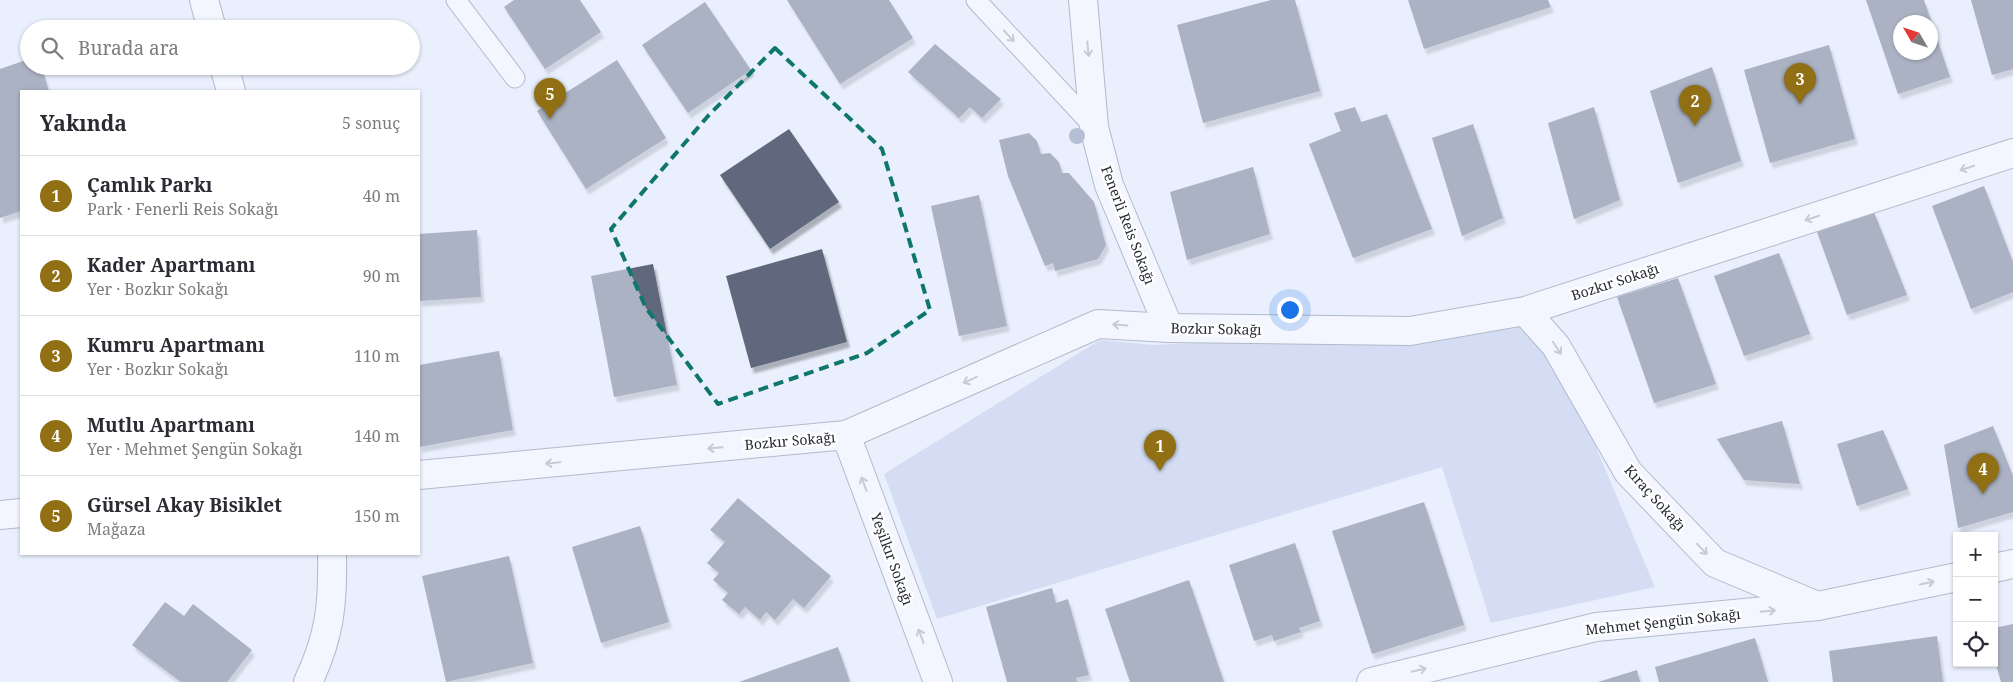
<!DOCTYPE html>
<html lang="tr">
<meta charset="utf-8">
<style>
body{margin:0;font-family:"Noto Serif",serif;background:#f2f2f3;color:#2b2b33}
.controls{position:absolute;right:15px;bottom:15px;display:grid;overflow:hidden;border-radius:0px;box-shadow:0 1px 4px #0004}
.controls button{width:45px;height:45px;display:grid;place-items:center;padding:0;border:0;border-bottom:1px solid #e1e1e2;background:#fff;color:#2b2b33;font:25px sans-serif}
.compass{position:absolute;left:1893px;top:15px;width:45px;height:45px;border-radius:50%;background:#fff;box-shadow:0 1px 4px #0004;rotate:309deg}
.you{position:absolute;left:1289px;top:309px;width:18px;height:18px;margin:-12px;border:4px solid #fff;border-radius:50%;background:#1a73e8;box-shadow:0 0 0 8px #1a73e833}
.badge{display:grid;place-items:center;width:32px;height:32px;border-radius:50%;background:#916f15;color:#fff;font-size:16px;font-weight:700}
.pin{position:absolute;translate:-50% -41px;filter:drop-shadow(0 1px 2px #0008)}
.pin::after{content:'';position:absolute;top:26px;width:18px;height:15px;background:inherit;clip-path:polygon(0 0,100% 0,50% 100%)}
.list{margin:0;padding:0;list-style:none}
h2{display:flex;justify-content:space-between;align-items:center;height:65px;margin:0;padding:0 20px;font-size:21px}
h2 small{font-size:16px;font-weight:400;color:#7c7c81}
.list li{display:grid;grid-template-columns:32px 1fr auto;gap:15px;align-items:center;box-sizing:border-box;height:80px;padding:0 20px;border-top:1px solid #e1e1e2}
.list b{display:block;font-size:19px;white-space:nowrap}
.list p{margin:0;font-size:16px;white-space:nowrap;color:#7c7c81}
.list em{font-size:16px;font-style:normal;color:#7c7c81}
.icon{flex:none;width:28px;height:28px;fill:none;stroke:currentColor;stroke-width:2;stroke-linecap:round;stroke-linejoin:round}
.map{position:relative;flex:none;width:2013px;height:682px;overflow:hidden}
.search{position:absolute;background:#fff;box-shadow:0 1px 4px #0004;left:20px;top:20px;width:400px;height:55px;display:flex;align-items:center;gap:12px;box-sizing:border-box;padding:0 18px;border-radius:28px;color:#7c7c81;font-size:19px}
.panel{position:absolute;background:#fff;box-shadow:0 1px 4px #0004;left:20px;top:90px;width:400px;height:465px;border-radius:0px}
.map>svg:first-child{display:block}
.green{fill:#bbc8e6}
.building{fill:#5f687b;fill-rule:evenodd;filter:url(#shadow)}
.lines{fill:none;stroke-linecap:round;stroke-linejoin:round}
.service-casing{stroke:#70798d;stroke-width:21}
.minor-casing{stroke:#70798d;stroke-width:30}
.service{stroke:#fff;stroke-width:19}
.minor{stroke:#fff;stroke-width:28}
.tree{fill:#7a86a7}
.oneway{stroke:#9ea0a3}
.marked{fill:none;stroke:#0f766e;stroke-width:4;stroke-dasharray:10 6;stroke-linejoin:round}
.labels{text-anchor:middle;stroke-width:5;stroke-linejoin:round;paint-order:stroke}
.street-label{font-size:14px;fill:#272b33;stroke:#fff}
</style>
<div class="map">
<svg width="2013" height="682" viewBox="0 0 2013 682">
<defs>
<filter id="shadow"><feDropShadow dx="3" dy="5.5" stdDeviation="1" flood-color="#0004"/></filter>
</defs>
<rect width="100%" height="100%" fill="#e9effd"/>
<path class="green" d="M1513,321L1530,333L1576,400L1655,587L1491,623L1442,467L937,619L884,474L1100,340L1154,345L1276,339Z"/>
<path class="building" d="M514,0H580L601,32L545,69L504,7Z
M787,0H889L913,38L840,84Z
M1271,0H1295L1320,91L1203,123L1177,25Z
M1408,0H1548L1551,7L1424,49Z
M1866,0H1924L1950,77L1898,94ZM1900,22H1930V52H1900Z
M1971,0H2013V69L1992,75Z
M705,2L751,70L688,113L642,45Z
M935,44L1001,99L982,118L970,107L959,118L908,72Z
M1829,45L1855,139L1770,163L1744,70Z
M29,59V66H41L49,91H21V211L0,218V69Z
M617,60L666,138L586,189L537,111Z
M1712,67L1741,161L1678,183L1650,91Z
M1355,107L1361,122L1387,114L1432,229L1353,258L1309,144L1341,131L1334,113Z
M1594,107L1620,200L1574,219L1548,123Z
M1473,124L1503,218L1462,236L1432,138Z
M789,129L839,202L770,249L720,175Z
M1029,133L1037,141L1041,154L1050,153L1059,162L1062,173H1069L1094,202L1106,245L1098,259L1055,271L1053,263L1045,266L1008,176L999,140Z
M1253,167L1270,234L1187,260L1170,192Z
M1984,186L2013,262V292L1971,309L1932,206Z
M979,195L1007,326L959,336L931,206Z
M1874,212L1907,295L1847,315L1817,232Z
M477,230L481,297L419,301V234Z
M822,249L847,342L751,368L726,276Z
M1779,253L1810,334L1744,356L1714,276Z
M653,264L677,385L614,397L591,276Z
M1678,278L1716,384L1654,403L1617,297Z
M499,351L513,430L419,447V365Z
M1782,421L1800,484L1744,480L1717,439Z
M1993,426L2013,476V512L1958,528L1944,445Z
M1883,430L1908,489L1857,506L1837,444Z
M738,498L831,576L804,608L793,599L775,620L766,612L760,620L745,607L739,614L722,600L728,593L713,580L719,573L707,563L725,542L710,530Z
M1424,502L1464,625L1372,654L1332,531Z
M640,526L669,622L601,643L572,547Z
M1295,543L1320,621L1299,628L1301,632L1274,641L1272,635L1254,641L1229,565Z
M509,556L533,663L446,682L422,576Z
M1189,580L1224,682H1130L1105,609Z
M1052,588L1056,603L1068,599L1089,675L1076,678L1077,682H1007L986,607Z
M165,602L184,616L193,604L252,650L227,682H181L132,645Z
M2013,624V682H2001L1994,658V628Z
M1937,636L1943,682H1833L1829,651Z
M1755,638L1768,682H1659L1655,667Z
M838,647L850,682H739Z
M1637,670L1640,682H1598Z"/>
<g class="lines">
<defs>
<path id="service" d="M456,0L515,78
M976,0L1094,127"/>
<path id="minor" d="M204,0L212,29
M1083,0L1094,127L1109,185L1169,328
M224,66L231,91
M1525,311L1556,346L1628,472L1715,563L1815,605
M846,435L938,682
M419,475L846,435L1098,324L1169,328L1410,331L1525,311L2013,153
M0,515L21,513
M1994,568L2013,564
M308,682C330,636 333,604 332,554
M1371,682L1596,627L1818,606L1957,577"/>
</defs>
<use href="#service" class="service-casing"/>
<use href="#minor" class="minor-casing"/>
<use href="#service" class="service"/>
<use href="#minor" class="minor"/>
</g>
<circle class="tree" cx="1077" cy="136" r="8"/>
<defs><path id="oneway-shaft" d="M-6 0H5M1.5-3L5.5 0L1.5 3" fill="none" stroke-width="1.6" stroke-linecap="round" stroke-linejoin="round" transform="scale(1.25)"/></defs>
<g class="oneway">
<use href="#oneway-shaft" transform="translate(1009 36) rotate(47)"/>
<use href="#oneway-shaft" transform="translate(1088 49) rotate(85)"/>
<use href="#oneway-shaft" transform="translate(1967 168) rotate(162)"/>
<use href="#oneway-shaft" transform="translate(1812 218) rotate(162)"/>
<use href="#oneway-shaft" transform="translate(1120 325) rotate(-176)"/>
<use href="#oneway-shaft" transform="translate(1557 348) rotate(56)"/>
<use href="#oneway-shaft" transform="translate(970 380) rotate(156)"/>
<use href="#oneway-shaft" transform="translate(715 448) rotate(175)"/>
<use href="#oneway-shaft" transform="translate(553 463) rotate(175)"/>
<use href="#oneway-shaft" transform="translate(864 484) rotate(-110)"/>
<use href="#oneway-shaft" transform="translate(1702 549) rotate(46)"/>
<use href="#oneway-shaft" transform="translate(1927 583) rotate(-12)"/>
<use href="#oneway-shaft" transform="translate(1768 611) rotate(-5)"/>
<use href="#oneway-shaft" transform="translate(921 636) rotate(-110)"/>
<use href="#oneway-shaft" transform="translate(1419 670) rotate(-14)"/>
</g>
<path d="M0 0H2013V682H0ZM775,48L882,149L930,310L867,353L718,404L646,308L611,229L708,116Z" fill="#e9effd" fill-opacity=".55" fill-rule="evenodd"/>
<path class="marked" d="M775,48L882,149L930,310L867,353L718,404L646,308L611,229L708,116Z"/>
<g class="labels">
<g class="street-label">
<text transform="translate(1128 225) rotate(69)" y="5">Fenerli Reis Sokağı</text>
<text transform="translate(1615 282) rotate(-18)" y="5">Bozkır Sokağı</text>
<text transform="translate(1216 329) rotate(1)" y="5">Bozkır Sokağı</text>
<text transform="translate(790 441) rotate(-5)" y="5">Bozkır Sokağı</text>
<text transform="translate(1655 498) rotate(48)" y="5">Kıraç Sokağı</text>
<text transform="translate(892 559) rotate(70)" y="5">Yeşilkır Sokağı</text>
<text transform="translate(1663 622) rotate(-6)" y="5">Mehmet Şengün Sokağı</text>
</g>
</g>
</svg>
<div class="controls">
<button>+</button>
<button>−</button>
<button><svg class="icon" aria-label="locate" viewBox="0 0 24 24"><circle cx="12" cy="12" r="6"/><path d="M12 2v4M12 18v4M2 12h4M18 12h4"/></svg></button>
</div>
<svg class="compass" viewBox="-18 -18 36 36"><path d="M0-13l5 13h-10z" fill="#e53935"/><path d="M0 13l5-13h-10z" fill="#7c7c81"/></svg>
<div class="you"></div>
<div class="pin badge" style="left:1160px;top:471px">1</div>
<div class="pin badge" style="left:1695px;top:126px">2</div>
<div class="pin badge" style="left:1800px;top:104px">3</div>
<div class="pin badge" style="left:1983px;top:494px">4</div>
<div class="pin badge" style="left:550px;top:119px">5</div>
<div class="search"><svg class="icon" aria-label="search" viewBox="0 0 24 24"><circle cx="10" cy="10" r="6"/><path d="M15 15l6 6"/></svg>Burada ara</div>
<section class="panel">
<h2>Yakında<small>5 sonuç</small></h2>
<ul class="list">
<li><span class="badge">1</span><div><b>Çamlık Parkı</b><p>Park · Fenerli Reis Sokağı</p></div><em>40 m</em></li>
<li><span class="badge">2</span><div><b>Kader Apartmanı</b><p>Yer · Bozkır Sokağı</p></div><em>90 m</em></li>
<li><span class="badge">3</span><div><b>Kumru Apartmanı</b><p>Yer · Bozkır Sokağı</p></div><em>110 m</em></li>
<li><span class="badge">4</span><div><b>Mutlu Apartmanı</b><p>Yer · Mehmet Şengün Sokağı</p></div><em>140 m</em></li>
<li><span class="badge">5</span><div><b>Gürsel Akay Bisiklet</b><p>Mağaza</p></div><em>150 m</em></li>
</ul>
</section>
</div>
